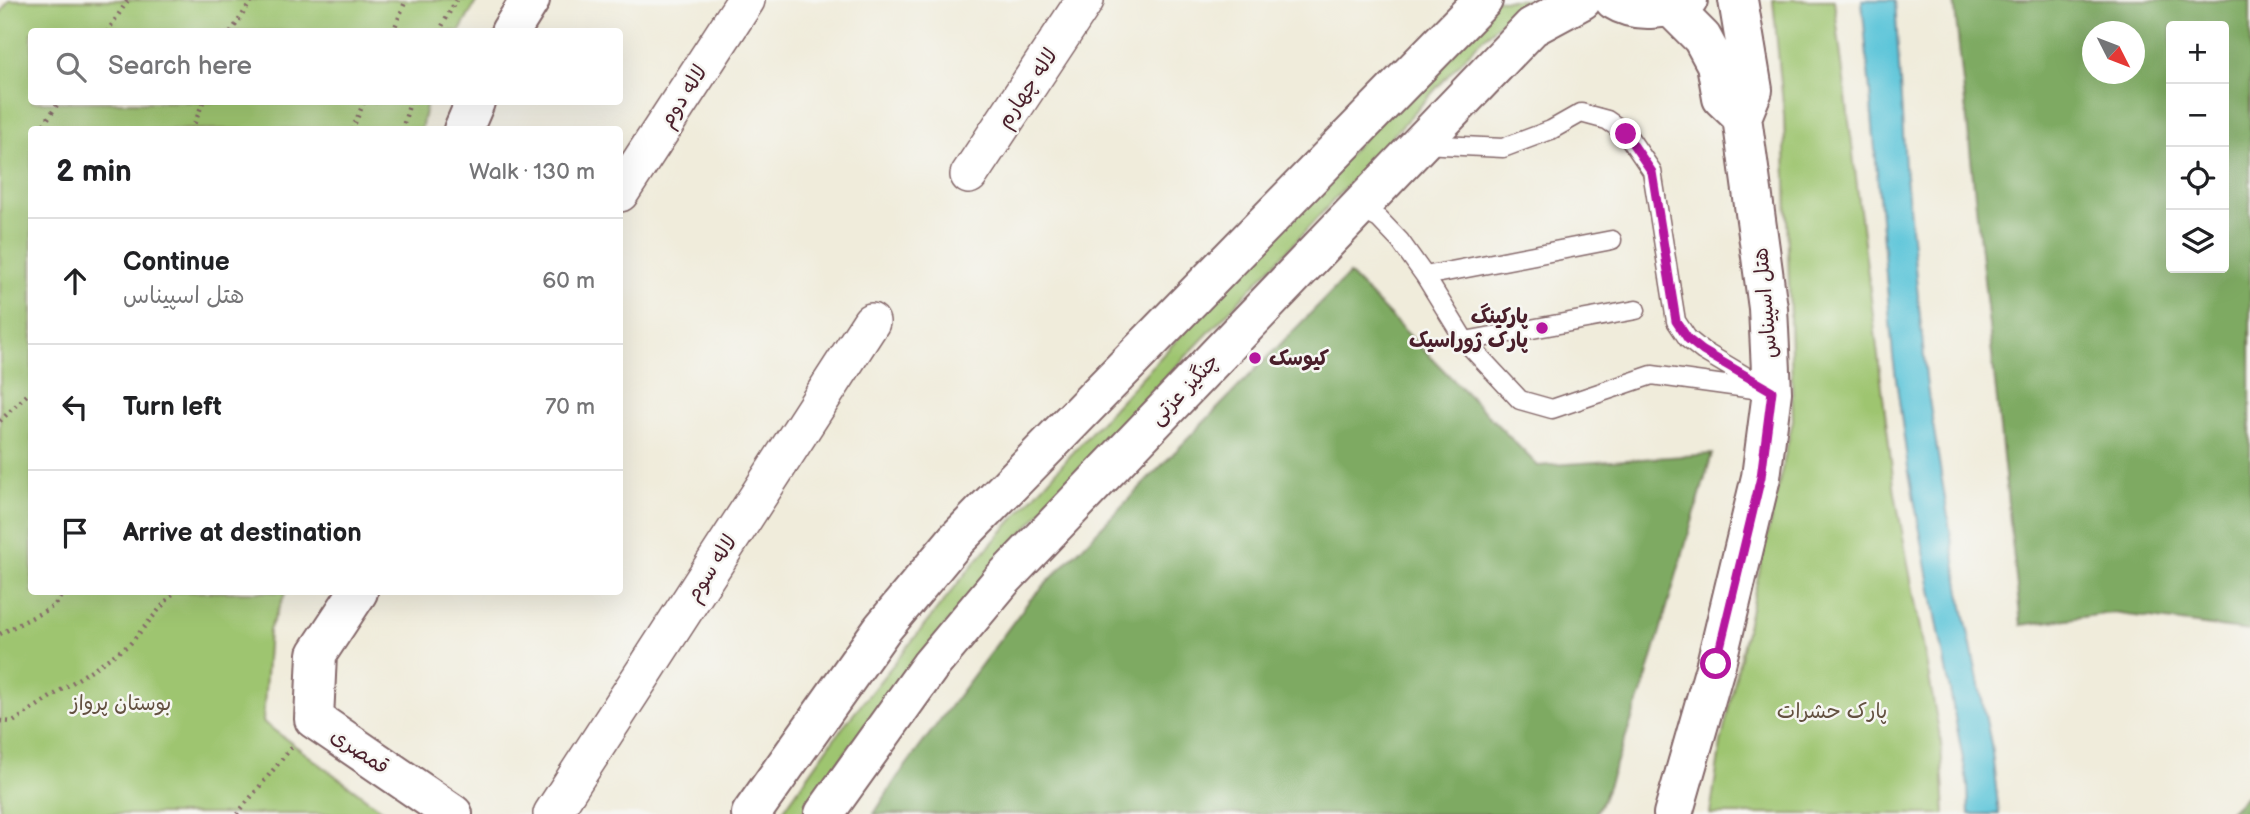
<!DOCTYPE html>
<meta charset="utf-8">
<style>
body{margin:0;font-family:"Balsamiq Sans","Playpen Sans Arabic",sans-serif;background:#f2f2f2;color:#202124}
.controls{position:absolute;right:21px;top:21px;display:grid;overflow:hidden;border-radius:7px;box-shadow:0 7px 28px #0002}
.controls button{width:63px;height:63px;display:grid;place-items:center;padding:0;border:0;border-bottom:2px solid #e0e0e0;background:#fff;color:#202124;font:35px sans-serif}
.compass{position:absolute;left:2082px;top:21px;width:63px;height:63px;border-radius:50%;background:#fff;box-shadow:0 7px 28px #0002;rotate:132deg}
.stop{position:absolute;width:21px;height:21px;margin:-16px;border:5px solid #b5179e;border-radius:50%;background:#fff}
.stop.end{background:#b5179e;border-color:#fff;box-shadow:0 2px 7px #0008}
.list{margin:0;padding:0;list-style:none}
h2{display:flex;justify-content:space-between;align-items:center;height:91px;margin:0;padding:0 28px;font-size:30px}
h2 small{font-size:23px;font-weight:400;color:#757577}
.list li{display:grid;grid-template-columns:46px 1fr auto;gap:21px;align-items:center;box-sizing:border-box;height:126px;padding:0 28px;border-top:2px solid #e0e0e0}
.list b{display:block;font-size:26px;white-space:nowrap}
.list p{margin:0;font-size:23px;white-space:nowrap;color:#757577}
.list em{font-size:23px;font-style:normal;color:#757577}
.icon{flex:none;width:38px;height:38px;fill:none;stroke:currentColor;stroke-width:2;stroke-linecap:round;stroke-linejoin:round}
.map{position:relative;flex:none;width:2250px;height:814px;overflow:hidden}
.search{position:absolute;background:#fff;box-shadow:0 7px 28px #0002;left:28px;top:28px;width:595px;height:77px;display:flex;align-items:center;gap:18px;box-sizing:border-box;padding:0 24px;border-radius:7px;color:#757577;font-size:26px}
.panel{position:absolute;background:#fff;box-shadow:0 7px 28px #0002;left:28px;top:126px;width:595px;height:469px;border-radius:7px}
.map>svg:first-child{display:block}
.green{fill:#9ec570;stroke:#74724e;stroke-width:2}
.forest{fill:#7eaa62;stroke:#646446;stroke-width:2;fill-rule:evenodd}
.water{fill:#5cc5d9;stroke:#537282;stroke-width:2}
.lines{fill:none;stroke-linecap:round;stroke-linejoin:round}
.service-casing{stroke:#846769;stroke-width:21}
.minor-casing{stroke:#846769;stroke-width:40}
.tertiary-casing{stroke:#846769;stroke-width:42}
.path{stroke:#846769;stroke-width:4.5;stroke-dasharray:2 5;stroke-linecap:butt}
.service{stroke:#fff;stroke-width:18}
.minor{stroke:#fff;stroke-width:37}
.tertiary{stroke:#fff;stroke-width:38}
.route{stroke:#b5179e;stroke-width:9}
.poi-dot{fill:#b5179e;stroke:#f6f6f2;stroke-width:2.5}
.labels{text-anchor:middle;stroke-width:5;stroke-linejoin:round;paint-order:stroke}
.street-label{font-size:21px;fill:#4a1f2b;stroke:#f6f6f2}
.poi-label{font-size:21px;font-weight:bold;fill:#4a1f2b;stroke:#f6f6f2;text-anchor:end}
.park-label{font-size:21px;fill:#635140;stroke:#f6f6f2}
</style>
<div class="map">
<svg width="2250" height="814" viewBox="0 0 2250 814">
<rect width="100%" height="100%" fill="#f6f6f2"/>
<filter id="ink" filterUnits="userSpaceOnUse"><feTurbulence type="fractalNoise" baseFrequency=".0143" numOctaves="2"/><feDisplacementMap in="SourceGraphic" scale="14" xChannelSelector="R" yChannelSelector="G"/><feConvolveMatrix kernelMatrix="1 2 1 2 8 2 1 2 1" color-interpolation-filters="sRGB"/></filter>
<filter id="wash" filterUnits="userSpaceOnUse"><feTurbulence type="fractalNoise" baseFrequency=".00686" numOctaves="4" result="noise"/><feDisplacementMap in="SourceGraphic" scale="28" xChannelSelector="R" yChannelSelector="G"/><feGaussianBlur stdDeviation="1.57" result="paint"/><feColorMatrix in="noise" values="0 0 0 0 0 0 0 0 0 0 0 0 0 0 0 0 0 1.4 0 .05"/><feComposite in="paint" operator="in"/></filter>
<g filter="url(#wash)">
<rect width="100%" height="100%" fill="#f0ecdb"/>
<path class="green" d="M9,0H477L460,31L32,32V102H427L421,129L32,130V592H286L269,630L263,722L387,814H0V14Z
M1492,0H1535L1502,21L1477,44L1297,240L1089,458L992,567L863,728L801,814H781L836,736L976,561L1094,429Z
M1773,0H1834L1895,493L1941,742L1945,814H1710L1721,743L1793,420L1784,115Z"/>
<path class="forest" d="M1954,0H2250V631L2112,613L2021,625ZM2171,26H2224V268H2171ZM2092,32H2134V74H2092Z
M1349,274L1538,466L1712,454L1644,686L1603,800L1595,814H874L896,779L1029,601Z
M2250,792V814H2227Z"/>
<path class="water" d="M1862,0H1895L1905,166L1927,387L1960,592L1991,744L1999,814H1969L1968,786L1908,467L1893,356Z"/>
</g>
<g filter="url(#ink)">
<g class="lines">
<defs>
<path id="service" d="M1422,144L1503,148L1551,130L1581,113L1607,120L1626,133L1652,171L1676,321L1688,339L1703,351L1772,392
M1358,208L1379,219L1400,241L1425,276L1465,341L1520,400L1552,409L1652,375L1761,390
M1425,276L1612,240
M1465,341L1636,310"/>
<path id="minor" d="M969,175L1085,0
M620,193L746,0
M552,814L871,322"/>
<path id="tertiary" d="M1614,0C1636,14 1665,10 1688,0
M1738,0L1753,90L1742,117
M1671,7L1702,38L1716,64L1722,98L1742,117
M510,32L530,0
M463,130L475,102
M358,592L317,654L314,719L453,814
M751,814L882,629L956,540L1483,0
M824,814L930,666L1002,580L1532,27L1582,0
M1673,814L1716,664L1761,477L1772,392L1768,308L1742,117"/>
</defs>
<use href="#service" class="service-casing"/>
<use href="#minor" class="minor-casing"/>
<use href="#tertiary" class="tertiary-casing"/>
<path class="path" d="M107,32L128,0
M231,32L252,0
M393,32L406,0
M439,32L456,0
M40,130L59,102
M192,130L203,102
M352,130L364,102
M402,130L410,102
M0,421L32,390
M0,634L54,606L64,592
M0,721L13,722L129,645L174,592
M237,814L292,747"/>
<use href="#service" class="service"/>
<use href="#minor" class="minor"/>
<use href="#tertiary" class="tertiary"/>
</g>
</g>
<g class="lines" filter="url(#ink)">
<path class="route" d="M1626,134L1652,172L1676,321L1688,339L1703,351L1772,391L1761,477L1716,664"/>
</g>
<g class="poi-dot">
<circle cx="1542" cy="328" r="7"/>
<circle cx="1255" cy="358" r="7"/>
</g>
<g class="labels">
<g class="street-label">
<text transform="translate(1027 88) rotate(-56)" y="7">لاله چهارم</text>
<text transform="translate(683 96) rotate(-57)" y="7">لاله دوم</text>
<text transform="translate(1765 303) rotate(-95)" y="7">هتل اسپیناس</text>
<text transform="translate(1184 389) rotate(-46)" y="7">چنگیز عزتی</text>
<text transform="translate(711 568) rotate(-57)" y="7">لاله سوم</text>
<text transform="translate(360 751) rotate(34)" y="7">قمصری</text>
</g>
<g class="poi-label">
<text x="1528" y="323">پارکینگ<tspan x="1528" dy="24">پارک ژوراسیک</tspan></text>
<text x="1269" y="365" text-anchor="start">کیوسک</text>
</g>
<g class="park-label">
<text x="121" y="710">بوستان پرواز</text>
<text x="1832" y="718">پارک حشرات</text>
</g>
</g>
</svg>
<div class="controls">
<button>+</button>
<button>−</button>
<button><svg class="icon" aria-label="locate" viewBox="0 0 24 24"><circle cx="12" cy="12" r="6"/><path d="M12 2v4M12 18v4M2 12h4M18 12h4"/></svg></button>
<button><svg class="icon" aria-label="layers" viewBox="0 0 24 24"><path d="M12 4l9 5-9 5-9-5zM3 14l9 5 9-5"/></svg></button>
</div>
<svg class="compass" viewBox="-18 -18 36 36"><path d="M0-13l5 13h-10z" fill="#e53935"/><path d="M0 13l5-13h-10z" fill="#757577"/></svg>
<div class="stop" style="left:1716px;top:664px"></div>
<div class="stop end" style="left:1626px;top:134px"></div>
<div class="search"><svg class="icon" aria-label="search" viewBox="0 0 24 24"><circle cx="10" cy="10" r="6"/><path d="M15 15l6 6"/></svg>Search here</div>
<section class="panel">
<h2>2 min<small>Walk · 130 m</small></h2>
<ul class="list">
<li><svg class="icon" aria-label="ahead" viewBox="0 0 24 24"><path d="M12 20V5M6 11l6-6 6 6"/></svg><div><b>Continue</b><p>هتل اسپیناس</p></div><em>60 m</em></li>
<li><svg class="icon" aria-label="left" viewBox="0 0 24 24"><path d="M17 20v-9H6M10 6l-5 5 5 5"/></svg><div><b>Turn left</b></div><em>70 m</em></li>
<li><svg class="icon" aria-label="arrive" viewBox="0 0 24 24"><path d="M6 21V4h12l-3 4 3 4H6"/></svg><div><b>Arrive at destination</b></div></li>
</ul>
</section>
</div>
